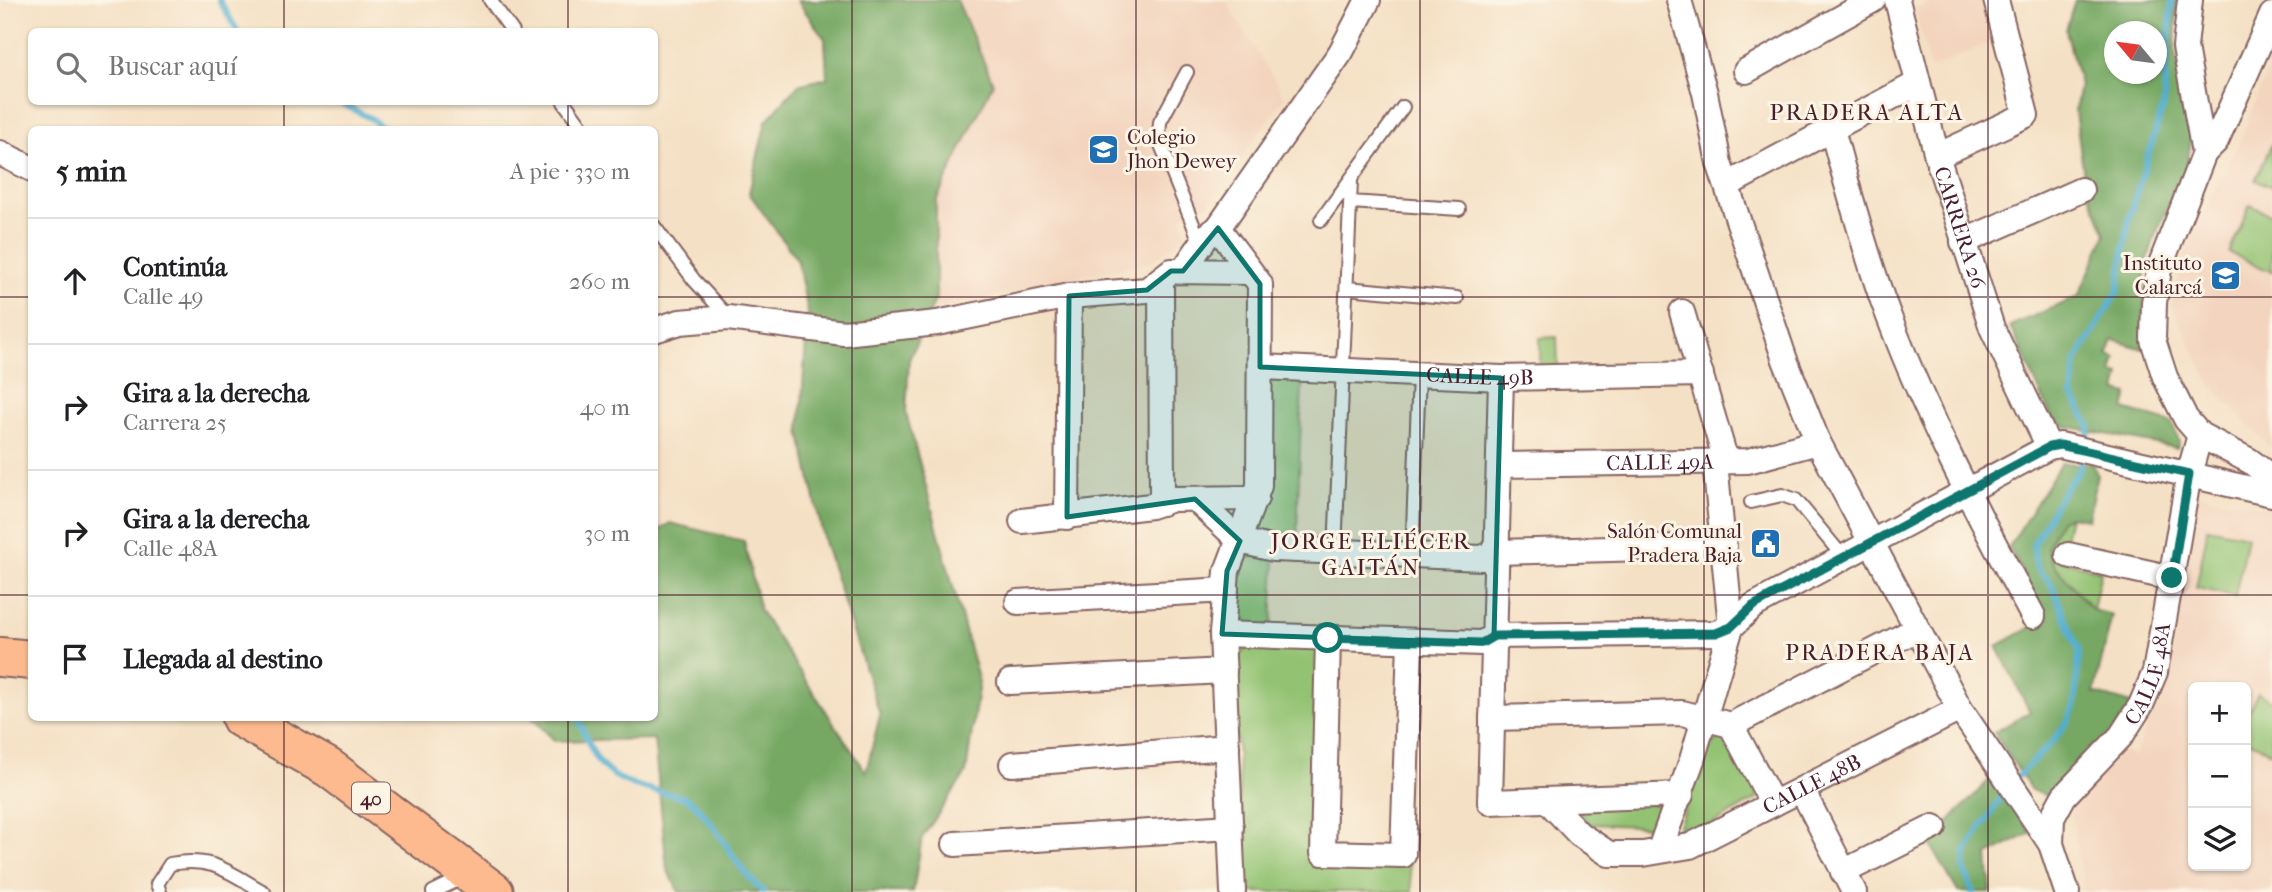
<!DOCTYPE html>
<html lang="es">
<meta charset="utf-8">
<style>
body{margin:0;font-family:"IM FELL French Canon",serif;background:#f2f2f2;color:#202124}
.controls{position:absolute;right:21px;bottom:21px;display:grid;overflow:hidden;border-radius:10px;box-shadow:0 2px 5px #0004}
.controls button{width:63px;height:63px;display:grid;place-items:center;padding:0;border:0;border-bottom:2px solid #e0e0e0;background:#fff;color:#202124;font:35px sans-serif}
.compass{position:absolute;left:2104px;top:21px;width:63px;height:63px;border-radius:50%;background:#fff;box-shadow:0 2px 5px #0004;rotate:299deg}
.stop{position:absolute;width:21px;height:21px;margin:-16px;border:5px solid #0f766e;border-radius:50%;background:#fff}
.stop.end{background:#0f766e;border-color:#fff;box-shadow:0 2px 7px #0008}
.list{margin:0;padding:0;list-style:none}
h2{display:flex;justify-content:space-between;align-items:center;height:91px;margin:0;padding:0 28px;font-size:30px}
h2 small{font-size:23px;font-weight:400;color:#757577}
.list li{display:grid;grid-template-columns:46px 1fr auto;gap:21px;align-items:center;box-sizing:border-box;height:126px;padding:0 28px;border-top:2px solid #e0e0e0}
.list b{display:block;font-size:26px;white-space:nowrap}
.list p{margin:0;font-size:23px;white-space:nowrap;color:#757577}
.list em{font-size:23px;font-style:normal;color:#757577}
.icon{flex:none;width:38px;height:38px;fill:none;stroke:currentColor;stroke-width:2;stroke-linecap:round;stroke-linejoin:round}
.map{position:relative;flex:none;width:2272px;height:892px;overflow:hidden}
.search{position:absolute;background:#fff;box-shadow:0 2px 5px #0004;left:28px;top:28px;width:630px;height:77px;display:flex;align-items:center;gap:18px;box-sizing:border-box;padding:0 24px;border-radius:10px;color:#757577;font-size:26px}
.panel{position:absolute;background:#fff;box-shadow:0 2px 5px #0004;left:28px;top:126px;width:630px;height:595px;border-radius:10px}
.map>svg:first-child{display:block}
.built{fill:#f3d4be;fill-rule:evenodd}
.green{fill:#93c272;stroke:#6e704e;stroke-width:2}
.forest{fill:#76a864;stroke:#606448;stroke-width:2;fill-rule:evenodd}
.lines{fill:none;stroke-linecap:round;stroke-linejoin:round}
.stream{stroke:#51adcf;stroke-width:6}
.service-casing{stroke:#866361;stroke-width:16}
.minor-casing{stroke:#866361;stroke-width:28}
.trunk-casing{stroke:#866361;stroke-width:42}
.service{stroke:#fff;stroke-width:12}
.minor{stroke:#fff;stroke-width:24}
.trunk{stroke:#fcba8e;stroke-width:38}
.route{stroke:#0f766e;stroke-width:9}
.marked{fill:#0f766e;fill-opacity:0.2;stroke:#0f766e;stroke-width:5;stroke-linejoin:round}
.grid{fill:none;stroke:#4a1f2b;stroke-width:2;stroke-opacity:0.55}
.labels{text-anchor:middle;stroke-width:6;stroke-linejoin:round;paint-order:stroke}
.shield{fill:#fcf5e5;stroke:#7f5f63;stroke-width:2}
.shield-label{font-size:19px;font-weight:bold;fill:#4a1f2b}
.poi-label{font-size:21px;fill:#4a1f2b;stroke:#fcf5e5;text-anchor:end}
.street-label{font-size:21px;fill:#4a1f2b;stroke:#fcf5e5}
.neighbourhood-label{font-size:23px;letter-spacing:2px;fill:#4a1f2b;stroke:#fcf5e5}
</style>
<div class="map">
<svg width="2272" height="892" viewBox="0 0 2272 892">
<rect width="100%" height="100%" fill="#fcf5e5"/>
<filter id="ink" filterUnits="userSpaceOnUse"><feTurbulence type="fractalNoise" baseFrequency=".0143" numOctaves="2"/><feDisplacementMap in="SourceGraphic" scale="14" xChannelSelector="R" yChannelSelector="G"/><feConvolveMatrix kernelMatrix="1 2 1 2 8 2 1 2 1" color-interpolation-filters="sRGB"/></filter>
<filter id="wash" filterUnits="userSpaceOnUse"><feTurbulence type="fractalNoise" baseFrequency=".00686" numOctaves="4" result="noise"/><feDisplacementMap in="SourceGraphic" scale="28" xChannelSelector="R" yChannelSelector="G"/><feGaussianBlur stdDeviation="1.57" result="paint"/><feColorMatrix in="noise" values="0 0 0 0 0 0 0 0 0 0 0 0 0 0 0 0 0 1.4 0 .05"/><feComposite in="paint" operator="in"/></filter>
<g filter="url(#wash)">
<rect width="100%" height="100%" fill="#f4e0c4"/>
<path class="built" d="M957,0H1225L1285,97L1208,204L1181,216L1186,235L1153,261L936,309V201L993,83Z
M1934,0H1980L1995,40L1930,69L1915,9Z
M2272,58V450L2211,385L2171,304L2187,246L2240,141Z
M2196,494L2272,509V892H2084L2071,810L2122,751L2134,756L2169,678L2192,502ZM2193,687H2246V866H2193Z"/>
<path class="green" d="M2272,143V187L2255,180Z
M2250,205L2272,215V272L2229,253Z
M1557,337L1558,368L1540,369V338Z
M1299,377L1302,383L1297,538L1284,540L1263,530L1258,519L1270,385L1276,378Z
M2070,516L2060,560L2101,571L2093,610L2054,565L2047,548L2060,520Z
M2208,528L2247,536L2235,596L2196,588Z
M1267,557L1275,563L1272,625L1252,628C1229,602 1238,588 1245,558Z
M1251,643L1320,647L1314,859L1409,861L1412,892H1243L1234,660Z
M2258,693L2272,701V753L2246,739V716Z
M1721,734L1730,738L1758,798L1686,839L1677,832L1702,761Z
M1668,804L1663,827L1590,824L1573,807Z"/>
<path class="forest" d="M797,0H957L993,83L936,201V298L909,360L906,413L979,682L966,773L922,838L913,892H679L667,869L654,739L555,741L532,718H654L655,533L670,523L744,541L760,611L866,772L880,715L825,545L800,431L808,312L797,260L749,193L766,121L798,85L827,78L825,39Z
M2075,0H2177L2175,52L2192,135L2186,169L2155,235L2145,269L2143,349L2113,340L2108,355L2116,358L2112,373L2120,375L2116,391L2128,394L2124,409L2172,423L2179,441L2177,448L2065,426L2052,418L2010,326L2078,297L2106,234L2085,183L2075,112L2080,85L2066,30ZM2114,32H2156V74H2114Z
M2061,463L2093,464L2097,474L2088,519L2070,516L2060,520L2047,548L2054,565L2093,610L2112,615L2094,693L2132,704L2113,732L2047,796L2031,790L1994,732L2030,712L1997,646L2046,619L2009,547Z
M1992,777L2031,833L1988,855L1991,892H1958L1929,842Z"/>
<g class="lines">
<path class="stream" d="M219,0L238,32
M316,102H329
M339,102L372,119L385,130
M2085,447L2090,426L2072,395L2076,361L2118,291L2129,218L2163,107L2172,0
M578,718C599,770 603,777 659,792C668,794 682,795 689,800C719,823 733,867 764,892
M2014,780L2054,740L2070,718L2075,703L2079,651L2051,583L2037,569L2033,545L2065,488L2079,471L2082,457
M1973,892L1964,869L1966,851L2007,789"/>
</g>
</g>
<g filter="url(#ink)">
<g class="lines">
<defs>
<path id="service" d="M490,0L513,32
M1187,72L1160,122L1159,140L1201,244
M564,102L584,130
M1350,202L1459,209
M1321,220L1403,107
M654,226L694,280L728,317
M1347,288L1457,298
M1751,502L1782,495L1796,500L1844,558
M1335,551L1351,181
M1412,555L1419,374
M160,892L157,884L170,864C213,856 228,872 264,892
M433,892L464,877"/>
<g id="minor">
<path d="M1679,0L1705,93L1719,163L1785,360L1818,442L1960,709L2051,844L2067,892"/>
<path id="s1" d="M1897,0L1937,156L1992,328L2049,447"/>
<path d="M2190,0L2185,47L2204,153L2159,269L2154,303L2153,340L2165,377L2186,419L2200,435L2250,461L2272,478"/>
<path d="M1746,71L1873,0"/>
<path d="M1832,129C1847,186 1863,243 1882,298C1922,409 1977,513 2033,616"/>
<path d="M0,153L32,169"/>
<path d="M2204,153L2216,141L2272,15"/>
<path d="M1937,156L2026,115L1996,0"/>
<path d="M1727,185L1918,83"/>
<path d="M1218,228L1260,284L1259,486L1227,571L1222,634L1233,892"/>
<path d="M1963,242L2081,190"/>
<path d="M1183,271L1207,236L1218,228L1341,52L1368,0"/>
<path d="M1161,279L1162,503"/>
<path d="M1682,312L1726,461"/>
<path d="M654,330L680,322L728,318L844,333L937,323L1069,296L1147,290L1171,271L1250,272"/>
<path id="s2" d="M1260,367L1501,378L1701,374"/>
<path d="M1501,378L1490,802L1681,795"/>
<path id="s3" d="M1499,465L1748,461L1818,442"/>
<path d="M1195,499L1240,541L1274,549L1482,558L1497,552L1724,546"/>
<path d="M1067,517L1069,296"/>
<path d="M1022,521L1151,506L1172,499L1256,498"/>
<path d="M2068,555L2172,578"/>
<path d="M1018,602L1226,590"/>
<path d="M1222,634L1482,643L1494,636L1716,633L1731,627L1753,606L2049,447L2060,445L2272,494"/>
<path d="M1328,638L1323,853L1403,855L1410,641"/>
<path d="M1010,682L1224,671"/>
<path d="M1492,718L1682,713L1731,725L1773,804"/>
<path d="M1731,725L1917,629"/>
<path d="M1012,764L1227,747"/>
<path d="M1802,790L1854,892"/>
<path id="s4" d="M1547,800L1579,834L1609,854H1643L1690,846L1960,709"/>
<path d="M955,844L1231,827"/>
<path id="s5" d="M2051,844L2052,818L2064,796L2121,736L2141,705L2155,672L2189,474L2200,435"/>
<path d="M1660,849L1692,760L1731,627L1715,462"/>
<path d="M1843,872L1934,827"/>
</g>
<path id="trunk" d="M0,657L32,660
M241,718L329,768L494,892"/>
</defs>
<use href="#service" class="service-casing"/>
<use href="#minor" class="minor-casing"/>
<use href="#trunk" class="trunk-casing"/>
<use href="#service" class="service"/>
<use href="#minor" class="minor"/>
<use href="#trunk" class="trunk"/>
</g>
</g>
<g class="lines" filter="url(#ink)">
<path class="route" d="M1328,638L1482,643L1494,636L1716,633L1731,627L1753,606L2049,447L2060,445L2189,474L2172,578"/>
</g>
<path class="marked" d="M1218,228L1260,284V367L1501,378L1494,636L1482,643L1222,634L1227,571L1240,541L1195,499L1067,517L1069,296L1147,290L1171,271H1183Z"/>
<path class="grid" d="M284,0V32M568,0V32M852,0V892M1136,0V892M1420,0V892M1704,0V892M1988,0V892M284,102V130M568,102V130M0,297H32M654,297H2272M0,595H32M654,595H2272M284,718V892M568,718V892"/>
<defs>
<symbol id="school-square" viewBox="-11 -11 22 22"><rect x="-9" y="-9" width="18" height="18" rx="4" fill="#1f6fb2" stroke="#fcf5e5"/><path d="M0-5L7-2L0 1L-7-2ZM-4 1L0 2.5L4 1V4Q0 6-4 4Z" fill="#fff"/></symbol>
<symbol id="university-square" viewBox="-11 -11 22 22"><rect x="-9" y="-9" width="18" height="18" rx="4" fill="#1f6fb2" stroke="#fcf5e5"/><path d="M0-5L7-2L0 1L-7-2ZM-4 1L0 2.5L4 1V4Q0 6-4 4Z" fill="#fff"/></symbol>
<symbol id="civic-square" viewBox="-11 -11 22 22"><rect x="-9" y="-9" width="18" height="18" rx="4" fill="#1f6fb2" stroke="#fcf5e5"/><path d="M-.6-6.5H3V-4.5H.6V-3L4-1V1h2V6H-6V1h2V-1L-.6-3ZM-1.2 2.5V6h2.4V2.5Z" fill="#fff"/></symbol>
</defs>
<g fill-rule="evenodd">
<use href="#school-square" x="1086" y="132" width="35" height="35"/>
<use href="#university-square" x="2208" y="258" width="35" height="35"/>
<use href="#civic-square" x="1748" y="526" width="35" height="35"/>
</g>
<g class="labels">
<rect class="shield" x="352" y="782.5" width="38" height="31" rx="5"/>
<g class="shield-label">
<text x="371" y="805">40</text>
</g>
<g class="poi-label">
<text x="1127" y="144" text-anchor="start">Colegio<tspan x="1127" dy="24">Jhon Dewey</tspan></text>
<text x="2202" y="270">Instituto<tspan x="2202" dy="24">Calarcá</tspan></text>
<text x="1742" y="538">Salón Comunal<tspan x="1742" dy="24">Pradera Baja</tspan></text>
</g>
<g class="street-label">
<text dy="7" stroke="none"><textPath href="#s1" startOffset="236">CARRERA 26</textPath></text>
<text dy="7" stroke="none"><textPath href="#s2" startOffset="220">CALLE 49B</textPath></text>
<text dy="7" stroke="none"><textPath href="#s3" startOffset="161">CALLE 49A</textPath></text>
<text dy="7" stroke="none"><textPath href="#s5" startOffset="203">CALLE 48A</textPath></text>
<text dy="7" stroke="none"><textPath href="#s4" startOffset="301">CALLE 48B</textPath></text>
</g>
<g class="neighbourhood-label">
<text x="1867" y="120">PRADERA ALTA</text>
<text x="1371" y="549">JORGE ELIÉCER<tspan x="1371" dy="26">GAITÁN</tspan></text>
<text x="1880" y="660">PRADERA BAJA</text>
</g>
</g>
</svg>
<div class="controls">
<button>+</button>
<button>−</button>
<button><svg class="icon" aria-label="layers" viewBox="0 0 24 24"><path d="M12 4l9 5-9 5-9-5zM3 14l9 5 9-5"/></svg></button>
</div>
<svg class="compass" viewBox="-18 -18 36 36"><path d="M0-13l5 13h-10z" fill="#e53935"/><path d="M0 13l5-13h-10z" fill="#757577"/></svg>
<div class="stop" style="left:1328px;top:638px"></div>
<div class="stop end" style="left:2172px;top:578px"></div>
<div class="search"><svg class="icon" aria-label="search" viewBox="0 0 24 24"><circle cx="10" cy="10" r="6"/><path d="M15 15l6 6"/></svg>Buscar aquí</div>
<section class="panel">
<h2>5 min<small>A pie · 330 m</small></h2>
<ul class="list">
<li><svg class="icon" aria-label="ahead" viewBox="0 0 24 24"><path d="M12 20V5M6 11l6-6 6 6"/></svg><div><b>Continúa</b><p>Calle 49</p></div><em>260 m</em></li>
<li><svg class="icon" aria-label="right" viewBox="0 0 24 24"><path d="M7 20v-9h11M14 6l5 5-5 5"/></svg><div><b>Gira a la derecha</b><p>Carrera 25</p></div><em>40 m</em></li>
<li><svg class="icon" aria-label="right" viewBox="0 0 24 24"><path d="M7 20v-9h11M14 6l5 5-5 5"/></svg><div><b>Gira a la derecha</b><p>Calle 48A</p></div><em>30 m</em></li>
<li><svg class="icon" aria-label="arrive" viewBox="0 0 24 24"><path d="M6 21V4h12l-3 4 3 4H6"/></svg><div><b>Llegada al destino</b></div></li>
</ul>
</section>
</div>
